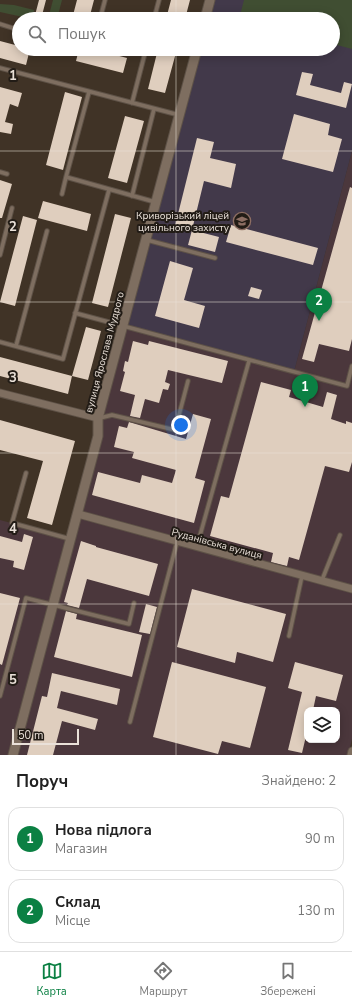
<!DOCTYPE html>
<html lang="uk">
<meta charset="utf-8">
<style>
body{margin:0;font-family:"Nunito Sans",sans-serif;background:#f2f2f2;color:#222}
.controls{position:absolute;right:12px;bottom:12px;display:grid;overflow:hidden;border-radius:8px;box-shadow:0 2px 10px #0003}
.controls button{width:36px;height:36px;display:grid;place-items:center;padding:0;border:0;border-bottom:1px solid #e0e0e0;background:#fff;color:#222;font:20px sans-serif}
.scale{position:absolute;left:12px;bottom:10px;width:67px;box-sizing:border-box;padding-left:4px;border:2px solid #eae1d9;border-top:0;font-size:11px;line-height:14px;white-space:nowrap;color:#eae1d9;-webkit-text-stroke:3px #221c16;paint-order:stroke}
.you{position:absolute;left:181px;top:425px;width:14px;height:14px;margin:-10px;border:3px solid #fff;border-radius:50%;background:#1a73e8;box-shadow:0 0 0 6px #1a73e833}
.badge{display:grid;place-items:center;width:26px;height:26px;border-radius:50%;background:#0b8043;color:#fff;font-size:13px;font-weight:700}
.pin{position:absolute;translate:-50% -33px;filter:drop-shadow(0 1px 2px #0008)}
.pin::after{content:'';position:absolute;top:21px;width:14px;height:12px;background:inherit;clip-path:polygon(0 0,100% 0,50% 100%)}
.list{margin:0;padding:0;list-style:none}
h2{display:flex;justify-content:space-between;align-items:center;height:52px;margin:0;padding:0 16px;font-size:17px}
h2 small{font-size:13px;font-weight:400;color:#767676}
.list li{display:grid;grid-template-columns:26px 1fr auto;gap:12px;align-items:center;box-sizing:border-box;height:64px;margin:0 8px 8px;padding:0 8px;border:1px solid #e0e0e0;border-radius:12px}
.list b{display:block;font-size:15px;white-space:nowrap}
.list p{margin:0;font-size:13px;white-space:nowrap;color:#767676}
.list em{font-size:13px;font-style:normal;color:#767676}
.icon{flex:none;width:22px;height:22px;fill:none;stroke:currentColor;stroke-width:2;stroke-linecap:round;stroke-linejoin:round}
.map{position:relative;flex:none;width:352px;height:755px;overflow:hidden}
.search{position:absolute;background:#fff;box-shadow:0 2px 10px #0003;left:12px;right:12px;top:12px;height:44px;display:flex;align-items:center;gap:10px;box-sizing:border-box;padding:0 14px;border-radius:22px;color:#767676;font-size:15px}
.sheet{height:196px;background:#fff}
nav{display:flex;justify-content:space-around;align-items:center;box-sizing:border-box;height:56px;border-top:1px solid #e0e0e0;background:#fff;font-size:11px;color:#767676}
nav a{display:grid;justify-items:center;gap:2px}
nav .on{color:#0b8043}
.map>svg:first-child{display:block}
.commercial{fill:#4b373c;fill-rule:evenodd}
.education{fill:#42394a}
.green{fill:#404e32}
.building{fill:#dfcebe}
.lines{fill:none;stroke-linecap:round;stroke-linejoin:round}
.service-casing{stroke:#5e5247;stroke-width:5.5}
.minor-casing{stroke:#5e5247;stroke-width:9}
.tertiary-casing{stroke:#5e5247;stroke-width:11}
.service{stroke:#7e6e60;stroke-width:3.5}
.minor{stroke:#7e6e60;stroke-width:7}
.tertiary{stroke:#7e6e60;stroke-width:9}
.grid{fill:none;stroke:#eae1d9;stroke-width:1;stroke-opacity:0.55}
.labels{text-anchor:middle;stroke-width:4;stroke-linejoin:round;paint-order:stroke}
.poi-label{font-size:10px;fill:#eae1d9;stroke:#221c16;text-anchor:end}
.street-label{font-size:10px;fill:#eae1d9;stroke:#221c16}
.grid-label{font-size:13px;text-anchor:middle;font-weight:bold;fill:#eae1d9;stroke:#221c16;stroke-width:4;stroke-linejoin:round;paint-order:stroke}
</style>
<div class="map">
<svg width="352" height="755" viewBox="0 0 352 755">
<rect width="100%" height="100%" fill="#403326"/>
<path class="commercial" d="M352,151V739L348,755H0V520L70,539L122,327L294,372ZM307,710H337V740H307Z"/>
<path class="education" d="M210,0H352V151L294,372L122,327L197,49H333V19H205Z"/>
<path class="green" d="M53,0H62L57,19H48Z
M244,0H352V49L333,44V19H239Z
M0,4L14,5L34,10L32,19L0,12Z"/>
<path class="building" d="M39,0H46L41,19H34Z
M77,0H94L89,19H72Z
M171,0H190L185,19H166Z
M0,41L19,46V49H30L26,65L0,58Z
M79,49H93L127,58L123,73L76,61Z
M158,49H177L165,93L148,89Z
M302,72L313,74L310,85L341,93L344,82L352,84L346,108L296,95Z
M0,87L22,93L18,107L10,104L5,122L13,124L11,134L0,132Z
M65,92L82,97L63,170L46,165Z
M294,114L330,124L328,135L342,139L333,172L282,159Z
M125,116L144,121L127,183L108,178Z
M197,138L214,142L210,158L236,164L231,188L204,181L192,230L175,226Z
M0,180L12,184L2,218H0Z
M350,187L352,188V339L349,351L319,344L314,362L302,359Z
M43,201L91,214L87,231L38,218Z
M115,214L131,218L108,307L92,303Z
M23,216L37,220L15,306L0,302Z
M231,225L318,248L313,265L226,242Z
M192,230L219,237L215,252L188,245Z
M170,261L193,268L184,300L205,306L199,328L155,316Z
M251,287L262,290L259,299L248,296Z
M86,327L101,331L88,380L72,376Z
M133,341L148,345L149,341L228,361L222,383L168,370L165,382L170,384L168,390L163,389L159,403L145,399L140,418L130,416L135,395L120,391L125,372L123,371L125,361L128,362Z
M0,357L72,376L68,394L0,376Z
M261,382L291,390L289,397L323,407L327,392L337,395L331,419L346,424V421L352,423V462L349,472L325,466L299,560L289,557L287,566L271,562L273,553L210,536L221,496L229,498Z
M193,414L211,419L195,478L205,481L194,523L92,495L98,472L140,483L142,475L172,483L176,470L132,458L134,452L114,447L119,426L127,428L129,422L186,439Z
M0,420L75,441L52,525L27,518L43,461L0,450Z
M24,534L33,537L24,570L13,567L14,561L0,558V536L22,542Z
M81,541L96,546V547L158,564L149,596L87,579L79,608L67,605L68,603L64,602Z
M192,589L286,614L273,662L237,652L235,663L177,647Z
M0,593L20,598L2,665L0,664Z
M146,604L157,607L150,634L139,632Z
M66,611L77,614L76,619L142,635L132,677L54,657Z
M172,662L266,687L250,748L222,741L218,754L153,737Z
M295,662L343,675L336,701L316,696L313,710H307V732L302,753L288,750L302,692L288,688Z
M52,673L120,689L117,705L61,691L57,708L98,719L95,730L62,721L53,755H27L42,696L47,697Z"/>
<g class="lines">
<defs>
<path id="service" d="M100,19L105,0
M154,19L159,0
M0,24L19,30
M0,68L179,115
M132,103L146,49
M0,172L7,174
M66,177L89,92
M62,194L66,177L155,202
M132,196L154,109
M147,240L215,258
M0,255L12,208
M75,313L347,386L352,366
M0,342L63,359L109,190
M16,346L47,231
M100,418L112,415L175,430L188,381
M26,473L12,523L70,539
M197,546L249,361
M322,580L340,535
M289,636L302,576
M0,696L26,598L129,624L134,603
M130,722L177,542"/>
<path id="minor" d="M0,393L98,418
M78,514L352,589
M351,755L352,751"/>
<path id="tertiary" d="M205,19L210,0
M13,755L98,436V418L197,49"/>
</defs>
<use href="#service" class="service-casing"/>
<use href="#minor" class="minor-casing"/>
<use href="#tertiary" class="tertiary-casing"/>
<use href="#service" class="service"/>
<use href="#minor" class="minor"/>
<use href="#tertiary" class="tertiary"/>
</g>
<path class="grid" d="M176,0V19M176,49V755M0,151H352M0,302H352M0,453H352M0,604H352"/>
<defs>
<symbol id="school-ring" viewBox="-11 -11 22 22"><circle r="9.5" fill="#221c16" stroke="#8d6e63" stroke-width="1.5"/><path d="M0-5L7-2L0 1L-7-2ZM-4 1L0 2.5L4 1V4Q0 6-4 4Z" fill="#8d6e63"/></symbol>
</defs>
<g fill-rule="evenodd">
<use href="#school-ring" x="232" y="211" width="20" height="20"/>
</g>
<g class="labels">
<g class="poi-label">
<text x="229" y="219">Криворізький ліцей<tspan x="229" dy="12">цивільного захисту</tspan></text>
</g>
<g class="street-label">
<text transform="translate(104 352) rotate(-75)" y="4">вулиця Ярослава Мудрого</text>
<text transform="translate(217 543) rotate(15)" y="4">Руданівська вулиця</text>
</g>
</g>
<g class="grid-label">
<text x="13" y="80">1</text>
<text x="13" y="231">2</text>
<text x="13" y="382">3</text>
<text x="13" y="533">4</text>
<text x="13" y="684">5</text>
</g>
</svg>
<div class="controls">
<button><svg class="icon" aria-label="layers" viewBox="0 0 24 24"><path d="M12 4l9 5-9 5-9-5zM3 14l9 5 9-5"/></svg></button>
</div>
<div class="scale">50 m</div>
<div class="you"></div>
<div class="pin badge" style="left:305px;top:407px">1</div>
<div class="pin badge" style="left:319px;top:321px">2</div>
<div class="search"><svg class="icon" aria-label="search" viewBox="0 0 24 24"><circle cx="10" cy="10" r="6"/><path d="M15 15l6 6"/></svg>Пошук</div>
</div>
<section class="sheet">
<h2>Поруч<small>Знайдено: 2</small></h2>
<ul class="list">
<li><span class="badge">1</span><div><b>Нова підлога</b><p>Магазин</p></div><em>90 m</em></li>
<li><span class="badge">2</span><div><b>Склад</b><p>Місце</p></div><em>130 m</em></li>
</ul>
</section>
<nav>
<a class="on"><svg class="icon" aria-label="map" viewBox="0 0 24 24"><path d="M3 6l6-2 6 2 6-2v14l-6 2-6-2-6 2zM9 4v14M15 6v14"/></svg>Карта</a>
<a><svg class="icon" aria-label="directions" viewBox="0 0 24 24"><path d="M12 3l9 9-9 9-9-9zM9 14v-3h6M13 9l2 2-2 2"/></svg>Маршрут</a>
<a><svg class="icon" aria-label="saved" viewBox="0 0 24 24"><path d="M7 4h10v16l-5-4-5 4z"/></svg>Збережені</a>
</nav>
